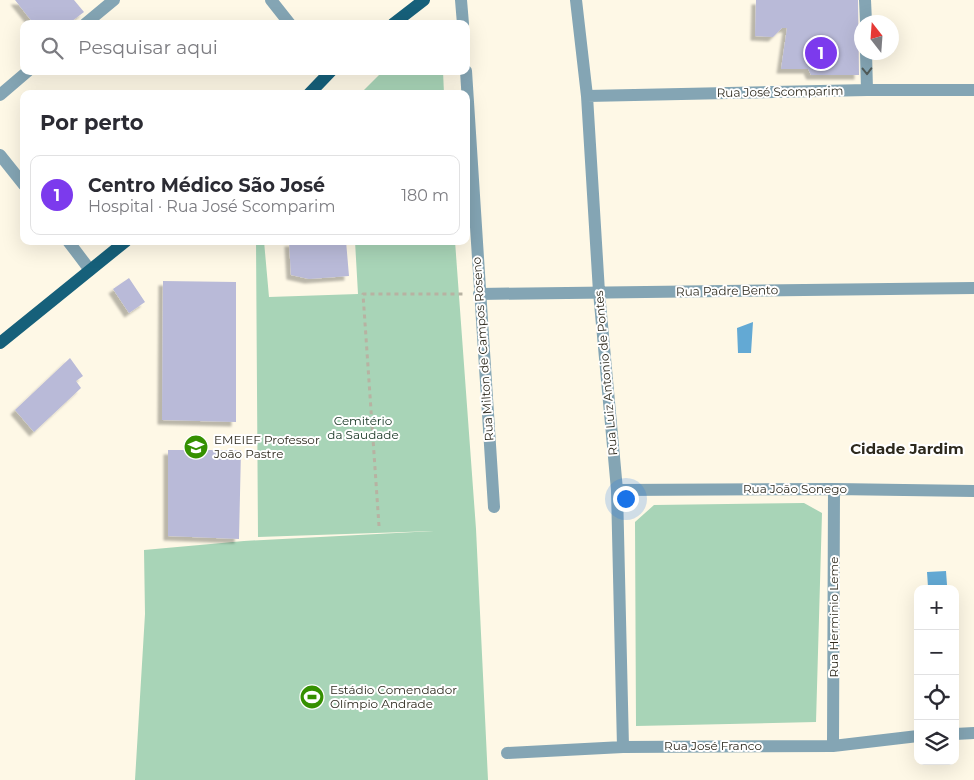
<!DOCTYPE html>
<html lang="pt">
<meta charset="utf-8">
<style>
body{margin:0;font-family:Montserrat,sans-serif;background:#f7f7f7;color:#2b2b33}
.controls{position:absolute;right:15px;bottom:15px;display:grid;overflow:hidden;border-radius:10px;box-shadow:0 5px 20px #0002}
.controls button{width:45px;height:45px;display:grid;place-items:center;padding:0;border:0;border-bottom:1px solid #e1e1e2;background:#fff;color:#2b2b33;font:25px sans-serif}
.compass{position:absolute;left:854px;top:15px;width:45px;height:45px;border-radius:50%;background:#fff;box-shadow:0 5px 20px #0002;rotate:343deg}
.you{position:absolute;left:625px;top:498px;width:18px;height:18px;margin:-12px;border:4px solid #fff;border-radius:50%;background:#1a73e8;box-shadow:0 0 0 8px #1a73e833}
.badge{display:grid;place-items:center;width:32px;height:32px;border-radius:50%;background:#7c3aed;color:#fff;font-size:16px;font-weight:700}
.pin{position:absolute;translate:-50% -50%;border:2px solid #fff;box-shadow:0 1px 5px #0006}
.list{margin:0;padding:0;list-style:none}
h2{display:flex;justify-content:space-between;align-items:center;height:65px;margin:0;padding:0 20px;font-size:21px}
h2 small{font-size:16px;font-weight:400;color:#7c7c81}
.list li{display:grid;grid-template-columns:32px 1fr auto;gap:15px;align-items:center;box-sizing:border-box;height:80px;margin:0 10px 10px;padding:0 10px;border:1px solid #e1e1e2;border-radius:10px}
.list b{display:block;font-size:19px;white-space:nowrap}
.list p{margin:0;font-size:16px;white-space:nowrap;color:#7c7c81}
.list em{font-size:16px;font-style:normal;color:#7c7c81}
.icon{flex:none;width:28px;height:28px;fill:none;stroke:currentColor;stroke-width:2;stroke-linecap:round;stroke-linejoin:round}
.map{position:relative;flex:none;width:974px;height:780px;overflow:hidden}
.search{position:absolute;background:#fff;box-shadow:0 5px 20px #0002;left:20px;top:20px;width:450px;height:55px;display:flex;align-items:center;gap:12px;box-sizing:border-box;padding:0 18px;border-radius:10px;color:#7c7c81;font-size:19px}
.panel{position:absolute;background:#fff;box-shadow:0 5px 20px #0002;left:20px;top:90px;width:450px;height:155px;border-radius:10px}
.map>svg:first-child{display:block}
.green{fill:#a8d4b7}
.water{fill:#63a9d4}
.building{fill:#b9bad8;filter:url(#shadow)}
.lines{fill:none;stroke-linecap:round;stroke-linejoin:round}
.path{stroke:#b7b2a2;stroke-width:3;stroke-dasharray:4 4;stroke-linecap:butt}
.minor{stroke:#84a5b4;stroke-width:12}
.major{stroke:#16607a;stroke-width:12}
.oneway{stroke:#505b59}
.labels{text-anchor:middle;stroke-width:4;stroke-linejoin:round;paint-order:stroke}
.street-label{font-size:12px;fill:#2d291d;stroke:#fff}
.park-label{font-size:12px;fill:#153422;stroke:#fff}
.poi-label{font-size:12px;fill:#2d291d;stroke:#fff;text-anchor:start}
.quarter-label{font-size:15px;font-weight:bold;fill:#2d291d;stroke:#fff}
</style>
<div class="map">
<svg width="974" height="780" viewBox="0 0 974 780">
<defs>
<filter id="shadow"><feDropShadow dx="-4.5" dy="4.5" stdDeviation="1" flood-color="#0004"/></filter>
</defs>
<rect width="100%" height="100%" fill="#fef8e6"/>
<path class="green" d="M383,71H443L444,94H360Z
M256,241H264L269,297L358,294L355,241H455L476,529L488,780H135L145,614L144,550L244,541L434,531L258,537Z
M804,503L822,513L816,722L636,726L635,522L654,505Z"/>
<path class="water" d="M753,322L751,353H738L737,328Z
M946,571L947,585L928,587L927,572Z"/>
<path class="building" d="M15,0H74L84,12L68,24H34Z
M756,0H858L859,75H811L808,69H781L787,28H782L773,37L755,36Z
M346,241L349,276L309,279L291,275L289,242Z
M129,278L145,302L129,313L113,289Z
M163,281L236,282V422L162,420Z
M70,358L83,376L76,381L81,388L34,432L15,410Z
M168,450H241L239,539L168,536Z"/>
<g class="lines">
<path class="path" d="M379,526L363,294H466"/>
<path class="minor" d="M271,0L290,24
M461,0L463,24
M576,0L587,96L599,292L617,490L623,747
M865,0L866,22
M85,24L114,0
M866,52L867,90
M466,71L494,507
M0,95L28,71
M587,96L867,90H974
M0,155L24,185
M68,241L90,270
M479,294L974,288
M617,490L834,489L974,491
M955,734L974,733
M833,746L834,489
M507,753L623,747L833,746L918,736"/>
<path class="major" d="M393,24L424,0
M309,94L331,71
M0,343L126,241"/>
</g>
<defs><path id="oneway-chevron" d="M-2-3.5L2.5 0L-2 3.5" fill="none" stroke-width="1.6" stroke-linecap="round" stroke-linejoin="round" transform="scale(1.25)"/></defs>
<use class="oneway" href="#oneway-chevron" transform="translate(867 71) rotate(89)"/>
<defs>
<symbol id="school-disc" viewBox="-11 -11 22 22"><circle r="9.5" fill="#359000" stroke="#fff"/><path d="M0-5L7-2L0 1L-7-2ZM-4 1L0 2.5L4 1V4Q0 6-4 4Z" fill="#fff"/></symbol>
<symbol id="stadium-disc" viewBox="-11 -11 22 22"><circle r="9.5" fill="#359000" stroke="#fff"/><path d="M0-5a6.5 5 0 1 0 0 10a6.5 5 0 1 0 0-10ZM-3.5-1.8h7v3.6h-7Z" fill="#fff"/></symbol>
</defs>
<g fill-rule="evenodd">
<use href="#school-disc" x="182" y="433" width="28" height="28"/>
<use href="#stadium-disc" x="298" y="683" width="28" height="28"/>
</g>
<g class="labels">
<g class="street-label">
<text transform="translate(780 92) rotate(-1)" y="4">Rua José Scomparim</text>
<text transform="translate(727 291) rotate(-1)" y="4">Rua Padre Bento</text>
<text transform="translate(483 349) rotate(-94)" y="4">Rua Milton de Campos Roseno</text>
<text transform="translate(606 373) rotate(-95)" y="4">Rua Luiz Antonio de Pontes</text>
<text x="795" y="493">Rua João Sonego</text>
<text transform="translate(834 617) rotate(-90)" y="4">Rua Herminio Leme</text>
<text x="713" y="750">Rua José Franco</text>
</g>
<g class="park-label">
<text x="363" y="425">Cemitério<tspan x="363" dy="14">da Saudade</tspan></text>
</g>
<g class="poi-label">
<text x="214" y="444">EMEIEF Professor<tspan x="214" dy="14">João Pastre</tspan></text>
<text x="330" y="694">Estádio Comendador<tspan x="330" dy="14">Olímpio Andrade</tspan></text>
</g>
<g class="quarter-label">
<text x="907" y="454">Cidade Jardim</text>
</g>
</g>
</svg>
<div class="controls">
<button>+</button>
<button>−</button>
<button><svg class="icon" aria-label="locate" viewBox="0 0 24 24"><circle cx="12" cy="12" r="6"/><path d="M12 2v4M12 18v4M2 12h4M18 12h4"/></svg></button>
<button><svg class="icon" aria-label="layers" viewBox="0 0 24 24"><path d="M12 4l9 5-9 5-9-5zM3 14l9 5 9-5"/></svg></button>
</div>
<svg class="compass" viewBox="-18 -18 36 36"><path d="M0-13l5 13h-10z" fill="#e53935"/><path d="M0 13l5-13h-10z" fill="#7c7c81"/></svg>
<div class="you"></div>
<div class="pin badge" style="left:821px;top:53px">1</div>
<div class="search"><svg class="icon" aria-label="search" viewBox="0 0 24 24"><circle cx="10" cy="10" r="6"/><path d="M15 15l6 6"/></svg>Pesquisar aqui</div>
<section class="panel">
<h2>Por perto<small></small></h2>
<ul class="list">
<li><span class="badge">1</span><div><b>Centro Médico São José</b><p>Hospital · Rua José Scomparim</p></div><em>180 m</em></li>
</ul>
</section>
</div>
